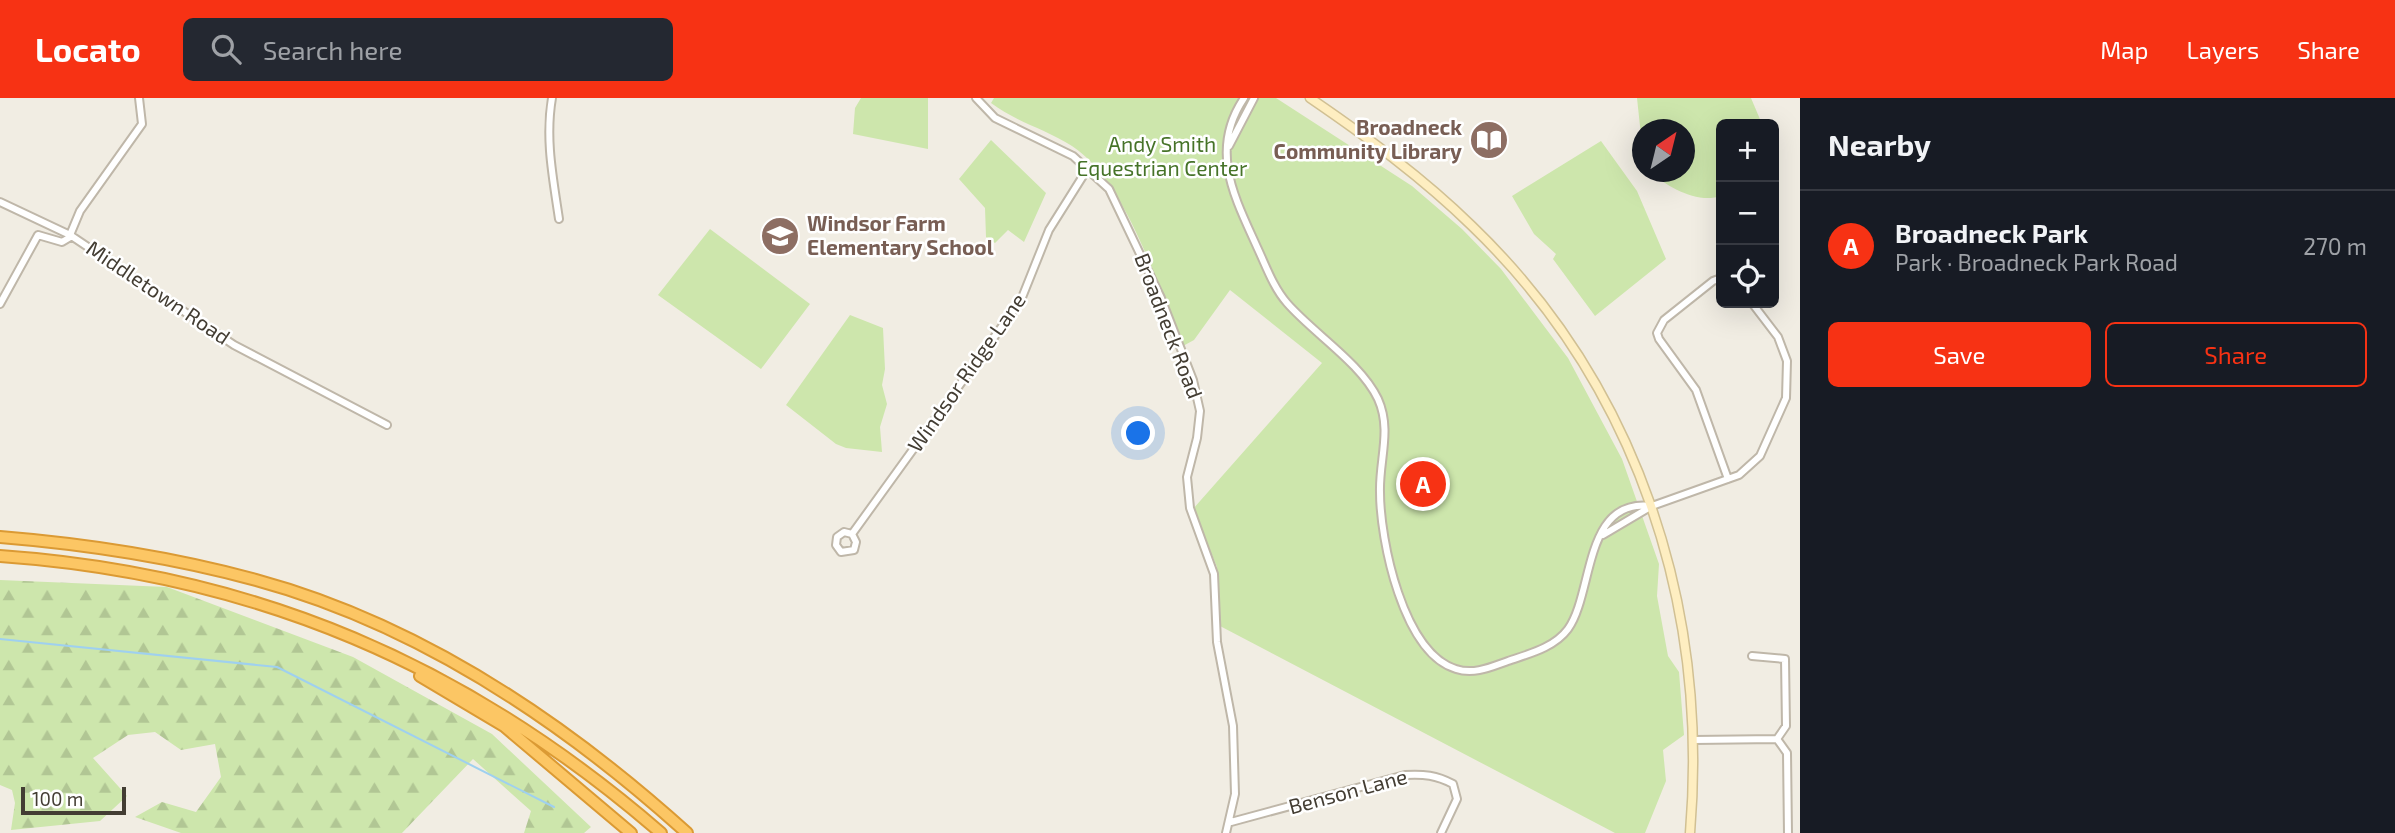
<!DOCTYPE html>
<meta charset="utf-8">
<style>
body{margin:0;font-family:"Exo 2",sans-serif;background:#242831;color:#f1f3f6}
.controls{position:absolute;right:21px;top:21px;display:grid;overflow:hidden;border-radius:10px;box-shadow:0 7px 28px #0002}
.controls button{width:63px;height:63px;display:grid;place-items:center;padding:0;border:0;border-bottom:2px solid #363941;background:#171b24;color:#f1f3f6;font:35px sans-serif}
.compass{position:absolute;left:1632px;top:21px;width:63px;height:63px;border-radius:50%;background:#171b24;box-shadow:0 7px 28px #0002;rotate:35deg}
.scale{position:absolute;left:21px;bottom:18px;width:105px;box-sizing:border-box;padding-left:7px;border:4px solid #433d33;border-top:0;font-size:19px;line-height:24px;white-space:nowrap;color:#433d33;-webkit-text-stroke:5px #fff;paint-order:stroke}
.you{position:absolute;left:1139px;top:336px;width:24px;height:24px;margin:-18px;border:5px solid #fff;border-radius:50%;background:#1a73e8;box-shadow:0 0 0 10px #1a73e833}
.badge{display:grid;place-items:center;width:46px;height:46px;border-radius:50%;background:#f73214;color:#fff;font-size:23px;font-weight:700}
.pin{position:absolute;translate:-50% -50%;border:4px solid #fff;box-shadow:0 2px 7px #0006}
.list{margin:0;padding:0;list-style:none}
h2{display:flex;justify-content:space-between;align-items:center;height:91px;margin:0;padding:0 28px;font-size:30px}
h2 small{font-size:23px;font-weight:400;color:#9ea1a6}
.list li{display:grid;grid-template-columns:46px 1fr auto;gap:21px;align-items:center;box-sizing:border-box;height:112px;padding:0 28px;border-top:2px solid #363941}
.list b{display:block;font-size:26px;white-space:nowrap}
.list p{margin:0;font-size:23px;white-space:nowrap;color:#9ea1a6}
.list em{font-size:23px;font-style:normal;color:#9ea1a6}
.actions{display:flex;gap:14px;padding:21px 28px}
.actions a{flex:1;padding:16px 0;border:2px solid #f73214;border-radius:10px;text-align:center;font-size:24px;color:#f73214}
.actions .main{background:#f73214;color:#fff}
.icon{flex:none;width:38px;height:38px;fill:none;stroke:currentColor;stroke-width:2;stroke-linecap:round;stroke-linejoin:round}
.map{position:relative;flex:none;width:1800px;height:735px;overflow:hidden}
header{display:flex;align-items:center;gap:42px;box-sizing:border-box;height:98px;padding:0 35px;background:#f73214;color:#fff}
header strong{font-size:33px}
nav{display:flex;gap:38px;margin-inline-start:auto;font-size:24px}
.search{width:490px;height:63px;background:#242831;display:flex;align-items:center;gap:18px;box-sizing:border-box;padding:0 24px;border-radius:10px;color:#9ea1a6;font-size:26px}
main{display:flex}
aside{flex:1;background:#171b24}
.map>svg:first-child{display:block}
.green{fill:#cde6ac}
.forest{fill:url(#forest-firs)}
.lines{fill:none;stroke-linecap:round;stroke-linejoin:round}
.stream{stroke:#9fd0ef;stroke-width:2}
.minor-casing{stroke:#bfb7a9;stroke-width:10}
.secondary-casing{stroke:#d1c093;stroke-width:11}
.motorway-casing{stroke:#db9a34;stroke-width:14}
.minor{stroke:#fff;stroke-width:6}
.secondary{stroke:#feeec1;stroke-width:8}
.motorway{stroke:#fcc664;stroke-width:10}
.labels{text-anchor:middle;stroke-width:5;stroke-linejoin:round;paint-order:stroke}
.education-label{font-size:21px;font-weight:bold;fill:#785e54;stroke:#fff;text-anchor:end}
.park-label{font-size:21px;fill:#467328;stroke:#fff}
.street-label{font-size:21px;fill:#433d33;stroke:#fff}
</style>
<header>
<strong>Locato</strong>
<div class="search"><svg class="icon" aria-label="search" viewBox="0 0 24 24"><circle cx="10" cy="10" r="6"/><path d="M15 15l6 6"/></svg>Search here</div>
<nav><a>Map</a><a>Layers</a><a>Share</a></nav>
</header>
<main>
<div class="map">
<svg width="1800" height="735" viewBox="0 0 1800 735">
<defs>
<pattern id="forest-firs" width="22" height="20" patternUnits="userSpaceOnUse" patternTransform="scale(1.75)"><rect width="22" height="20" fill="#cde6ac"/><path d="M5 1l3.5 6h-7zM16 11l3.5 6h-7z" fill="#b1c694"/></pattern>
</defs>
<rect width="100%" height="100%" fill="#f1ede3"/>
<path class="green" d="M861,0H928V51L853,36L855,10Z
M994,0H1276L1412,88L1462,131L1501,171L1568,260L1622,361L1659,466L1657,498L1668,558L1679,574L1684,637L1663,652L1666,683L1645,735H1615L1220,528L1217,469L1193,411L1322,265L1230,192L1194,242L1183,248C1157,188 1127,84 1072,48C1046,31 1016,24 991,5Z
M1637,0H1751L1762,26H1721V98C1697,106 1668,89 1650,74H1685V32H1643L1642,47Z
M991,42L1046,95L1024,144L1008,132L995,145L986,139L985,110L959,81Z
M1601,43L1637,93L1666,161L1595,218L1553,161L1556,156L1534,136L1512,98Z
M710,131L810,206L761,271L658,197Z
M850,217L883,230L885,271L882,287L887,306L880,329L882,354L846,350L836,346L786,307Z"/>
<path class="forest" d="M0,482L167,489L353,559L492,636L591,729L584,735H524L531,713L473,661L402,735H181L135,719L162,704L196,714L221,679L215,646L181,652L155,634L128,637L93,660L127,698L100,723L11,732L15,705L12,692L0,687Z"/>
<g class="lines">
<path class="stream" d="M0,541L277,569L554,709"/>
<defs>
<path id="minor" d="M552,0C545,41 553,80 559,121
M976,0L995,20L1073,58L1109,91L1161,200L1193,282L1200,313L1197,340L1187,379L1190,410L1214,476L1217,544L1233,628L1235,696L1226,735
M1244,0C1209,52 1234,98 1257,149C1266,168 1273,189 1287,205C1313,235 1361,265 1378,301C1392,332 1379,362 1380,394C1380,442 1403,555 1456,571C1474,577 1491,569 1508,563C1528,556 1554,550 1568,531C1594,495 1583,399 1652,408
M1229,48L1254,0
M0,104L70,137L234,247L387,327
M70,137L80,113L142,26L139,0
M1721,180L1713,183L1664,222L1657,235L1659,241L1696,292L1728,381
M0,206L38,137L62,144L72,138
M852,436L856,444L854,452L841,454L836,447L837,439L844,434L852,436L1021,202L1049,132L1088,70
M1603,437L1652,408L1739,377L1760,358L1786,300L1787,263L1778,239L1752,205
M1752,558L1785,561L1786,628L1777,641
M1777,641L1787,655L1788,735
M1694,642L1777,641
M1231,724L1405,677C1424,676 1436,677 1453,686L1457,701L1441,735"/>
<path id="secondary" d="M1310,0C1367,39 1423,80 1472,128C1638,288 1709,508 1690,735"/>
<path id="motorway" d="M0,439C86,446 172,459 256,482C418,526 564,624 687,735
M0,458C256,476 467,567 661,735
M420,578L504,628L631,735"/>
</defs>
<use href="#minor" class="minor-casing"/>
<use href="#secondary" class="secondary-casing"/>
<use href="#motorway" class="motorway-casing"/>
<use href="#minor" class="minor"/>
<use href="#secondary" class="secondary"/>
<use href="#motorway" class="motorway"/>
</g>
<defs>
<symbol id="library-disc" viewBox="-11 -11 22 22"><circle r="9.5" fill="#8d6e63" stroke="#fff"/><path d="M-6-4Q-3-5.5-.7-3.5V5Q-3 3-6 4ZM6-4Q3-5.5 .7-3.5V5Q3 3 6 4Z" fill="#fff"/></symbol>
<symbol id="school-disc" viewBox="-11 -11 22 22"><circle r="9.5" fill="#8d6e63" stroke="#fff"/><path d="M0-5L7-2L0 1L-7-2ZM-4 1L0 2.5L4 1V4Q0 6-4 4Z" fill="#fff"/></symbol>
</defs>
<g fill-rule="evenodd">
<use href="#library-disc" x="1467" y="20" width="44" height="44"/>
<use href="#school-disc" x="758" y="116" width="44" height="44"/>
</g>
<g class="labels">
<g class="education-label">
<text x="1462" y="37">Broadneck<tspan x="1462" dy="24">Community Library</tspan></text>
<text x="807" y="133" text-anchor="start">Windsor Farm<tspan x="807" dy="24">Elementary School</tspan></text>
</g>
<g class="park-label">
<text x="1162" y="54">Andy Smith<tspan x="1162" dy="24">Equestrian Center</tspan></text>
</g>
<g class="street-label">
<text transform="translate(158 195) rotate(34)" y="7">Middletown Road</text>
<text transform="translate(1168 228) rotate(69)" y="7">Broadneck Road</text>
<text transform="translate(967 275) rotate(-55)" y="7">Windsor Ridge Lane</text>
<text transform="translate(1348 694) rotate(-15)" y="7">Benson Lane</text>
</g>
</g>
</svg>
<div class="controls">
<button>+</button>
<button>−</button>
<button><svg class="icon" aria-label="locate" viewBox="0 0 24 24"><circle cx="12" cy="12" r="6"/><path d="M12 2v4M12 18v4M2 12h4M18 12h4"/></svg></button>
</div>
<svg class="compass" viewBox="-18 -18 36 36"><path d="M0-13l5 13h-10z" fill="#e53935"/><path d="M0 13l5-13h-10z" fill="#9ea1a6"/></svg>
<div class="scale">100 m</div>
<div class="you"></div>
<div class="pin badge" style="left:1423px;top:386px">A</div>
</div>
<aside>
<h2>Nearby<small></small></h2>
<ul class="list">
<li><span class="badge">A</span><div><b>Broadneck Park</b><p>Park · Broadneck Park Road</p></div><em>270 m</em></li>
</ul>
<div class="actions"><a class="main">Save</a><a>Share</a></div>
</aside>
</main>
